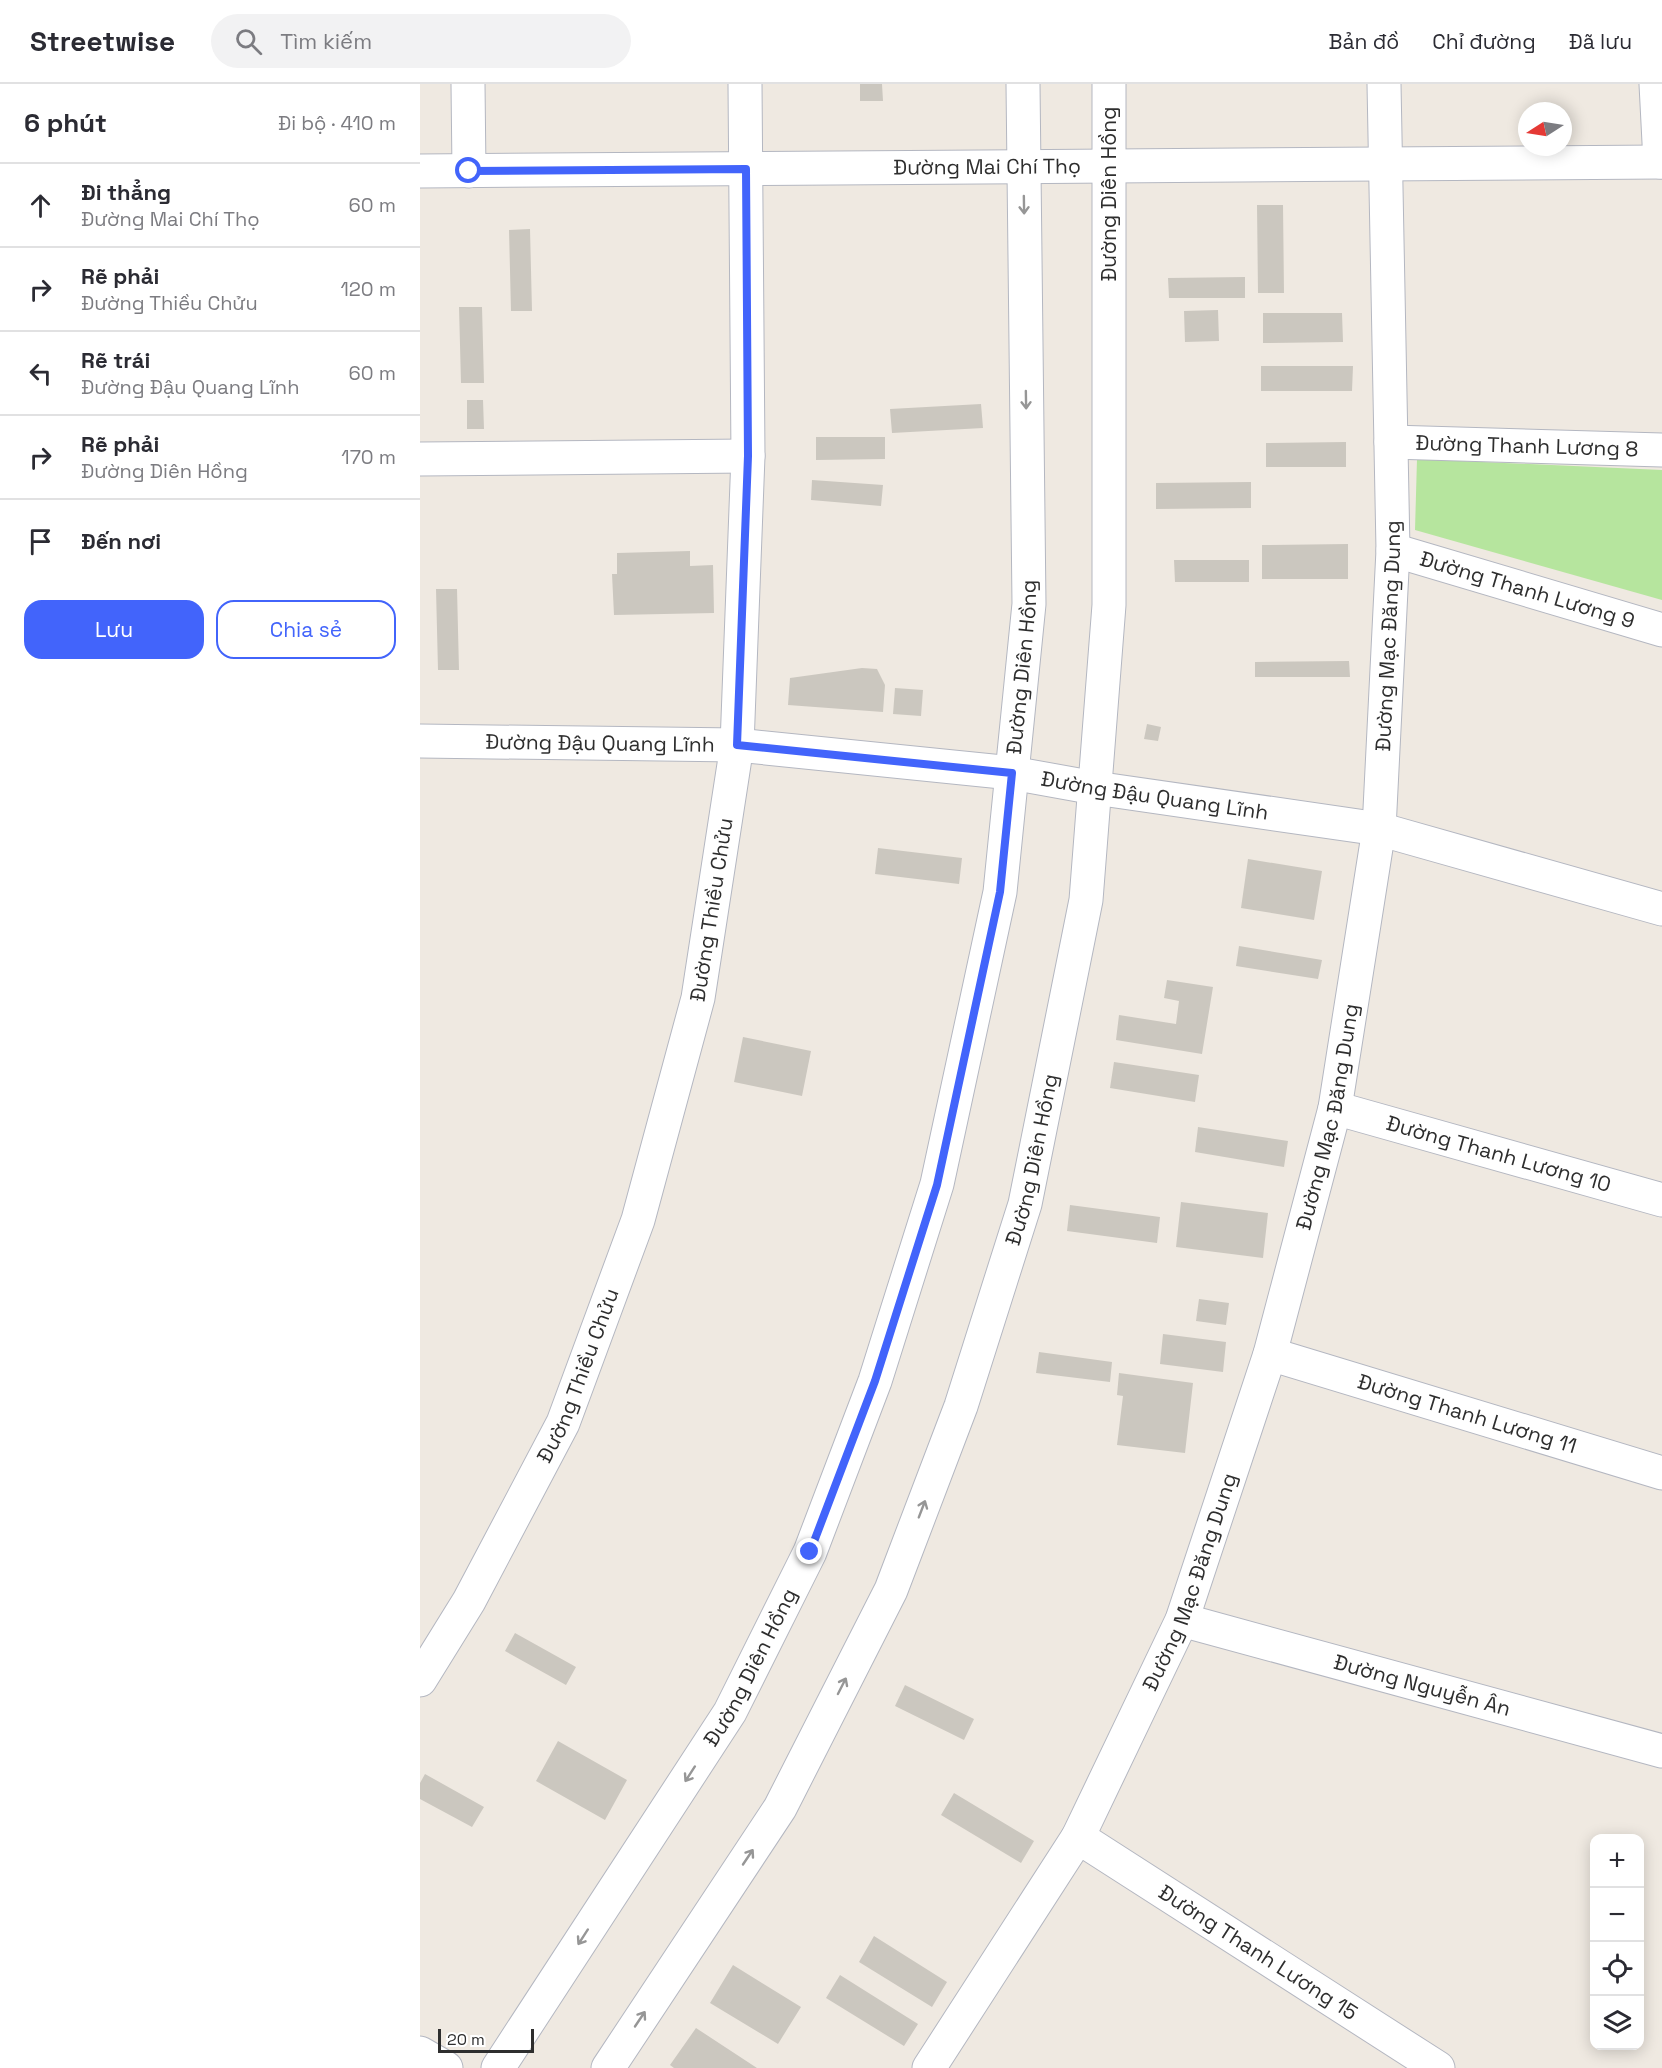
<!DOCTYPE html>
<html lang="vi">
<meta charset="utf-8">
<style>
body{margin:0;font-family:"Space Grotesk",sans-serif;background:#f2f2f3;color:#2b2b33}
.controls{position:absolute;right:18px;bottom:18px;display:grid;overflow:hidden;border-radius:12px;box-shadow:0 3px 15px #0003}
.controls button{width:54px;height:54px;display:grid;place-items:center;padding:0;border:0;border-bottom:2px solid #e1e1e2;background:#fff;color:#2b2b33;font:30px sans-serif}
.compass{position:absolute;left:1098px;top:18px;width:54px;height:54px;border-radius:50%;background:#fff;box-shadow:0 3px 15px #0003;rotate:258deg}
.scale{position:absolute;left:18px;bottom:15px;width:96px;box-sizing:border-box;padding-left:6px;border:3px solid #2e2e2e;border-top:0;font-size:16px;line-height:21px;white-space:nowrap;color:#2e2e2e;-webkit-text-stroke:4px #fff;paint-order:stroke}
.stop{position:absolute;width:18px;height:18px;margin:-14px;border:4px solid #4264fb;border-radius:50%;background:#fff}
.stop.end{background:#4264fb;border-color:#fff;box-shadow:0 2px 6px #0008}
.list{margin:0;padding:0;list-style:none}
h2{display:flex;justify-content:space-between;align-items:center;height:78px;margin:0;padding:0 24px;font-size:26px}
h2 small{font-size:20px;font-weight:400;color:#7c7c81}
.list li{display:grid;grid-template-columns:39px 1fr auto;gap:18px;align-items:center;box-sizing:border-box;height:84px;padding:0 24px;border-top:2px solid #e1e1e2}
.list b{display:block;font-size:22px;white-space:nowrap}
.list p{margin:0;font-size:20px;white-space:nowrap;color:#7c7c81}
.list em{font-size:20px;font-style:normal;color:#7c7c81}
.actions{display:flex;gap:12px;padding:18px 24px}
.actions a{flex:1;padding:14px 0;border:2px solid #4264fb;border-radius:18px;text-align:center;font-size:21px;color:#4264fb}
.actions .main{background:#4264fb;color:#fff}
.icon{flex:none;width:33px;height:33px;fill:none;stroke:currentColor;stroke-width:2;stroke-linecap:round;stroke-linejoin:round}
.map{position:relative;flex:none;width:1242px;height:1984px;overflow:hidden}
header{display:flex;align-items:center;gap:36px;box-sizing:border-box;height:84px;padding:0 30px;background:#fff;border-bottom:2px solid #e1e1e2}
header strong{font-size:28px}
nav{display:flex;gap:33px;margin-inline-start:auto;font-size:21px}
.search{width:420px;height:54px;background:#f2f2f3;display:flex;align-items:center;gap:15px;box-sizing:border-box;padding:0 21px;border-radius:33px;color:#7c7c81;font-size:22px}
main{display:flex}
aside{flex:1;background:#fff}
.map>svg:first-child{display:block}
.green{fill:#b6e59e}
.building{fill:#cbc7bf}
.lines{fill:none;stroke-linecap:round;stroke-linejoin:round}
.minor-casing{stroke:#b4b7c1;stroke-width:35}
.minor{stroke:#fff;stroke-width:33}
.oneway{stroke:#969696}
.route{stroke:#4264fb;stroke-width:8}
.labels{text-anchor:middle;stroke-width:6;stroke-linejoin:round;paint-order:stroke}
.street-label{font-size:21px;fill:#2e2e2e;stroke:#fff}
</style>
<header>
<strong>Streetwise</strong>
<div class="search"><svg class="icon" aria-label="search" viewBox="0 0 24 24"><circle cx="10" cy="10" r="6"/><path d="M15 15l6 6"/></svg>Tìm kiếm</div>
<nav><a>Bản đồ</a><a>Chỉ đường</a><a>Đã lưu</a></nav>
</header>
<main>
<aside>
<h2>6 phút<small>Đi bộ · 410 m</small></h2>
<ul class="list">
<li><svg class="icon" aria-label="ahead" viewBox="0 0 24 24"><path d="M12 20V5M6 11l6-6 6 6"/></svg><div><b>Đi thẳng</b><p>Đường Mai Chí Thọ</p></div><em>60 m</em></li>
<li><svg class="icon" aria-label="right" viewBox="0 0 24 24"><path d="M7 20v-9h11M14 6l5 5-5 5"/></svg><div><b>Rẽ phải</b><p>Đường Thiều Chửu</p></div><em>120 m</em></li>
<li><svg class="icon" aria-label="left" viewBox="0 0 24 24"><path d="M17 20v-9H6M10 6l-5 5 5 5"/></svg><div><b>Rẽ trái</b><p>Đường Đậu Quang Lĩnh</p></div><em>60 m</em></li>
<li><svg class="icon" aria-label="right" viewBox="0 0 24 24"><path d="M7 20v-9h11M14 6l5 5-5 5"/></svg><div><b>Rẽ phải</b><p>Đường Diên Hồng</p></div><em>170 m</em></li>
<li><svg class="icon" aria-label="arrive" viewBox="0 0 24 24"><path d="M6 21V4h12l-3 4 3 4H6"/></svg><div><b>Đến nơi</b></div></li>
</ul>
<div class="actions"><a class="main">Lưu</a><a>Chia sẻ</a></div>
</aside>
<div class="map">
<svg width="1242" height="1984" viewBox="0 0 1242 1984">
<rect width="100%" height="100%" fill="#efe9e1"/>
<path class="green" d="M997,375L1242,386V516L995,446Z"/>
<path class="building" d="M440,0H462L463,17H440Z
M837,121H863L864,209H838Z
M110,145L112,227H91L89,146Z
M825,193V214H749L748,194Z
M39,223H62L64,299H41Z
M798,226L799,257L765,258L764,227Z
M843,229H922L923,258L843,259Z
M841,282H933L932,307H841Z
M47,316H63L64,345H47Z
M561,320L563,344L472,349L470,325Z
M396,353H465V375L396,376Z
M926,358V383H846V359Z
M392,396L463,401L461,422L391,416Z
M831,398V424L736,425V399Z
M928,460V495H842V461Z
M270,467V482L293,481L294,529L194,531L192,490H197V469Z
M754,476H829V498H755Z
M16,505H37L39,586H18Z
M929,577L930,593H835V578Z
M442,584L457,585L465,601L463,628L368,621L370,594Z
M475,604L503,606L501,632L473,630Z
M727,640L741,643L738,657L724,655Z
M458,764L542,774L539,800L455,790Z
M828,775L902,787L894,836L821,824Z
M819,862L902,876L898,895L816,882Z
M747,896L793,903L782,970L696,956L699,931L756,940L759,917L744,914Z
M323,953L391,967L382,1012L314,998Z
M694,978L779,991L775,1018L690,1004Z
M778,1043L868,1057L864,1083L775,1068Z
M761,1118L848,1129L843,1174L756,1163Z
M650,1121L740,1133L737,1159L647,1147Z
M779,1215L809,1219L806,1241L776,1237Z
M743,1250L806,1258L803,1288L740,1280Z
M619,1268L692,1278L690,1298L616,1289Z
M699,1289L773,1299L765,1369L697,1361L703,1312L697,1311Z
M95,1549L156,1583L146,1601L85,1567Z
M485,1601L554,1635L544,1656L475,1622Z
M138,1657L207,1696L185,1736L116,1697Z
M5,1690L64,1723L52,1743L0,1715V1699Z
M534,1709L614,1757L601,1779L521,1731Z
M454,1852L527,1898L512,1923L439,1878Z
M313,1881L381,1923L358,1960L290,1919Z
M420,1891L498,1940L484,1962L406,1914Z
M276,1944L337,1984H254L250,1981Z"/>
<g class="lines">
<defs>
<g id="minor">
<path d="M48,0L49,87"/>
<path d="M1236,0L1240,78"/>
<path id="s1" d="M0,87L1242,78"/>
<path id="s2" d="M971,358L1242,366"/>
<path d="M0,375L328,372"/>
<path id="s3" d="M973,466L1242,546"/>
<path id="s4" d="M0,657L317,661L592,689L675,704L959,745L1242,825"/>
<path id="s5" d="M915,1024L1242,1116"/>
<path id="s6" d="M850,1270L1242,1389"/>
<path id="s7" d="M762,1536L1242,1667"/>
<path id="s8" d="M0,1596L49,1517L143,1339L218,1136L278,914L317,661L328,372L325,0"/>
<path id="s9" d="M658,1753L1018,1984"/>
<path d="M0,1969L26,1984"/>
<path id="s10" d="M78,1984L310,1628L390,1468L455,1297L517,1100L580,808L609,520L603,0"/>
<path id="s11" d="M188,1984L360,1724L471,1506L541,1322L605,1120L666,816L689,521V0"/>
<path id="s12" d="M509,1984L658,1753L762,1536L850,1270L915,1024L959,745L973,466L964,0"/>
</g>
</defs>
<use href="#minor" class="minor-casing"/>
<use href="#minor" class="minor"/>
</g>
<defs><path id="oneway-shaft" d="M-6 0H5M1.5-3L5.5 0L1.5 3" fill="none" stroke-width="1.6" stroke-linecap="round" stroke-linejoin="round" transform="scale(1.5)"/></defs>
<g class="oneway">
<use href="#oneway-shaft" transform="translate(604 121) rotate(89)"/>
<use href="#oneway-shaft" transform="translate(606 316) rotate(89)"/>
<use href="#oneway-shaft" transform="translate(502 1425) rotate(-69)"/>
<use href="#oneway-shaft" transform="translate(422 1602) rotate(-63)"/>
<use href="#oneway-shaft" transform="translate(270 1690) rotate(123)"/>
<use href="#oneway-shaft" transform="translate(328 1773) rotate(-56)"/>
<use href="#oneway-shaft" transform="translate(163 1853) rotate(123)"/>
<use href="#oneway-shaft" transform="translate(220 1935) rotate(-56)"/>
</g>
<g class="lines">
<path class="route" d="M49,87L326,85L328,372L317,661L592,689L580,808L517,1101L455,1297L390,1468"/>
</g>
<g class="labels">
<g class="street-label">
<text dy="7" stroke="none"><textPath href="#s1" startOffset="567">Đường Mai Chí Thọ</textPath></text>
<text transform="translate(689 110) rotate(-90)" y="7">Đường Diên Hồng</text>
<text dy="7" stroke="none"><textPath href="#s2" startOffset="136">Đường Thanh Lương 8</textPath></text>
<text dy="7" stroke="none"><textPath href="#s3" startOffset="140">Đường Thanh Lương 9</textPath></text>
<text dy="7" stroke="none"><textPath href="#s12" startOffset="1526">Đường Mạc Đăng Dung</textPath></text>
<text dy="7" stroke="none"><textPath href="#s10" startOffset="1518">Đường Diên Hồng</textPath></text>
<text dy="7" stroke="none"><textPath href="#s4" startOffset="180">Đường Đậu Quang Lĩnh</textPath></text>
<text dy="7" stroke="none"><textPath href="#s4" startOffset="738">Đường Đậu Quang Lĩnh</textPath></text>
<text dy="7" stroke="none"><textPath href="#s8" startOffset="830">Đường Thiều Chửu</textPath></text>
<text dy="7" stroke="none"><textPath href="#s12" startOffset="1040">Đường Mạc Đăng Dung</textPath></text>
<text dy="7" stroke="none"><textPath href="#s5" startOffset="170">Đường Thanh Lương 10</textPath></text>
<text dy="7" stroke="none"><textPath href="#s11" startOffset="1010">Đường Diên Hồng</textPath></text>
<text dy="7" stroke="none"><textPath href="#s8" startOffset="344">Đường Thiều Chửu</textPath></text>
<text dy="7" stroke="none"><textPath href="#s6" startOffset="206">Đường Thanh Lương 11</textPath></text>
<text dy="7" stroke="none"><textPath href="#s12" startOffset="554">Đường Mạc Đăng Dung</textPath></text>
<text dy="7" stroke="none"><textPath href="#s10" startOffset="474">Đường Diên Hồng</textPath></text>
<text dy="7" stroke="none"><textPath href="#s7" startOffset="249">Đường Nguyễn Ân</textPath></text>
<text dy="7" stroke="none"><textPath href="#s9" startOffset="214">Đường Thanh Lương 15</textPath></text>
</g>
</g>
</svg>
<div class="controls">
<button>+</button>
<button>−</button>
<button><svg class="icon" aria-label="locate" viewBox="0 0 24 24"><circle cx="12" cy="12" r="6"/><path d="M12 2v4M12 18v4M2 12h4M18 12h4"/></svg></button>
<button><svg class="icon" aria-label="layers" viewBox="0 0 24 24"><path d="M12 4l9 5-9 5-9-5zM3 14l9 5 9-5"/></svg></button>
</div>
<svg class="compass" viewBox="-18 -18 36 36"><path d="M0-13l5 13h-10z" fill="#e53935"/><path d="M0 13l5-13h-10z" fill="#7c7c81"/></svg>
<div class="scale">20 m</div>
<div class="stop" style="left:49px;top:87px"></div>
<div class="stop end" style="left:390px;top:1468px"></div>
</div>
</main>
